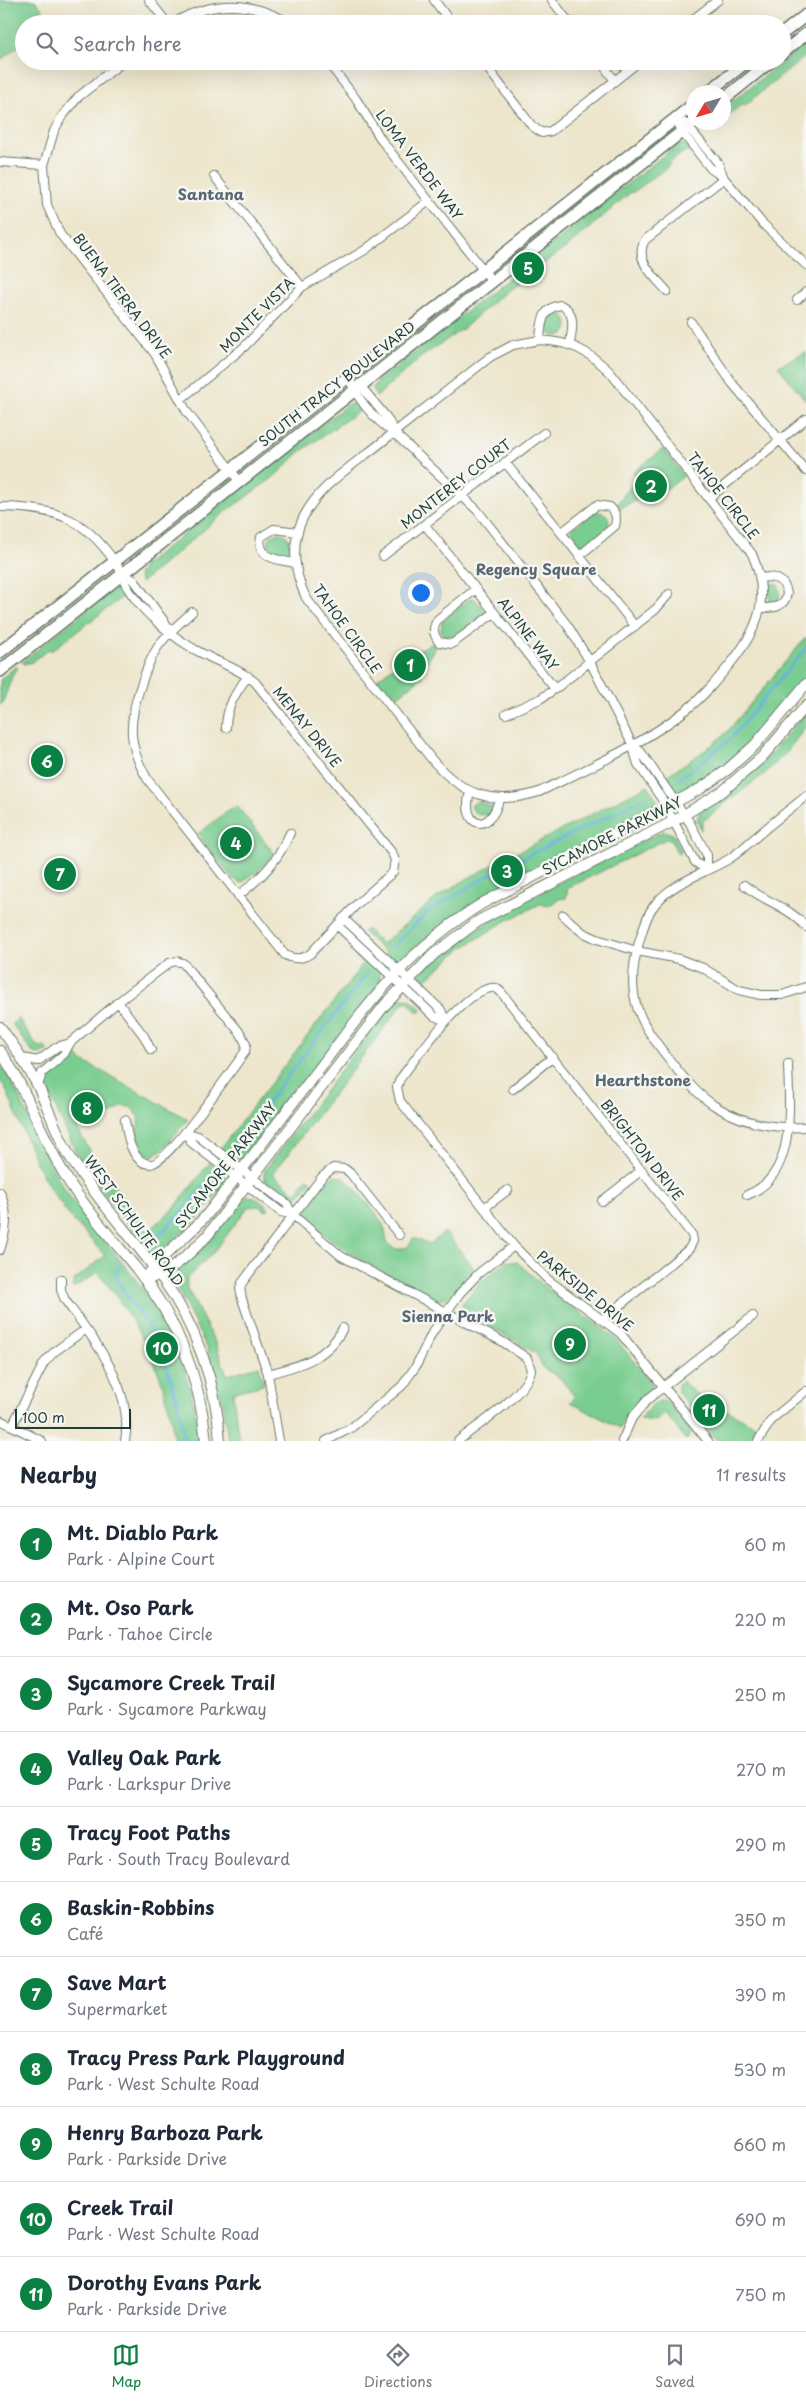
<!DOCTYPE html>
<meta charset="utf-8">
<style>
body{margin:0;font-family:"Playpen Sans",sans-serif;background:#f6f6f7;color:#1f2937}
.compass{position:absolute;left:686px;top:85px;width:45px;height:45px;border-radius:50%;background:#fff;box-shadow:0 5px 20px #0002;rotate:232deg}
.scale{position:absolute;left:15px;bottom:12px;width:116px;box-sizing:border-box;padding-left:5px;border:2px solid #1f3d34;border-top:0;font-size:14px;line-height:18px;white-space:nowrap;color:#1f3d34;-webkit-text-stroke:4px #f6f6f2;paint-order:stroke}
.you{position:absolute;left:420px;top:592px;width:18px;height:18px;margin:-12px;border:4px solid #fff;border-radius:50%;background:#1a73e8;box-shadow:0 0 0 8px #1a73e833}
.badge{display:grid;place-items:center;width:32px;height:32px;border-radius:50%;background:#0b8043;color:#fff;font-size:16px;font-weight:700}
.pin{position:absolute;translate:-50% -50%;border:2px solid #fff;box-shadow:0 1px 5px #0006}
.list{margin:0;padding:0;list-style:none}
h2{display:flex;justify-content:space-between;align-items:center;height:65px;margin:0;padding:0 20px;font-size:21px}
h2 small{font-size:16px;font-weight:400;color:#747a83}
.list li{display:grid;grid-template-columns:32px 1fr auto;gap:15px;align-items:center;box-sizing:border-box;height:75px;padding:0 20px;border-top:1px solid #e0e1e3}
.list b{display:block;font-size:19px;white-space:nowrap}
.list p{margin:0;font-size:16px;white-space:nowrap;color:#747a83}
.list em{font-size:16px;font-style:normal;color:#747a83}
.icon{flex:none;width:28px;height:28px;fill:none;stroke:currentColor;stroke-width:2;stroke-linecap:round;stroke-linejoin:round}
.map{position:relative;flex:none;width:806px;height:1441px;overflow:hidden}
.search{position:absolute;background:#fff;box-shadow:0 5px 20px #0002;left:15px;right:15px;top:15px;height:55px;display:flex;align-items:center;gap:12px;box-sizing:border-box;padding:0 18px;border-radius:28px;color:#747a83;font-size:19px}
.sheet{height:890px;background:#fff}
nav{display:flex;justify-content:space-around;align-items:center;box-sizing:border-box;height:70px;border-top:1px solid #e0e1e3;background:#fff;font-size:14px;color:#747a83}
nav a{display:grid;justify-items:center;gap:2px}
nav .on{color:#0b8043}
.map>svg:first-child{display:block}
.green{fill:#79cd90;stroke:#4c8562}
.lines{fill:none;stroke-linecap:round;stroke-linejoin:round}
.stream{stroke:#65b1de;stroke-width:2.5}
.street-casing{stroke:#677869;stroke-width:10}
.secondary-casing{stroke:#677869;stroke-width:12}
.primary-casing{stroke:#677869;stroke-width:14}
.street{stroke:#fff;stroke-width:8}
.secondary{stroke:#fff;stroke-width:10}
.primary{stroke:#fff;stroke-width:11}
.labels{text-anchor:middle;stroke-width:5;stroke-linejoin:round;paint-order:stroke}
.street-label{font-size:14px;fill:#1f3d34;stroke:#f6f6f2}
.neighbourhood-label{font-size:15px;font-weight:bold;fill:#596872;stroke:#f6f6f2}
</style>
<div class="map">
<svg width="806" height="1441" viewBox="0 0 806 1441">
<rect width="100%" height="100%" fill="#f6f6f2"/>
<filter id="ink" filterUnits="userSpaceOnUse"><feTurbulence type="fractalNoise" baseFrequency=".02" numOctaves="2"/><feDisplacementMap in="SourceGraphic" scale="10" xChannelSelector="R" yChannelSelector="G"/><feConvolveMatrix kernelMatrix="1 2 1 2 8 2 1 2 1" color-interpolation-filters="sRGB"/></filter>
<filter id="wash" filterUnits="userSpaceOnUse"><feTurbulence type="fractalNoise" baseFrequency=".0096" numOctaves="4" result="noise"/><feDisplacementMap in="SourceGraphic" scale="20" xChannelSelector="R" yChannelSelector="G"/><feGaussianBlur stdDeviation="1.12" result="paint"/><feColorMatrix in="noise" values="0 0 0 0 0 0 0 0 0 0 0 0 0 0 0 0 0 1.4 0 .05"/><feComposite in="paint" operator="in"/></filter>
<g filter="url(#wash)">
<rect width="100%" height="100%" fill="#ede6cc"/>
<path class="green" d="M0,0H35L51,21L47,24H24V42L0,61Z
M806,43V56L744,106L742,104L724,119V108Z
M678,144H685L692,150L684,152L668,164L669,166L632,193L631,192L571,244L504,292L464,328L420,358L376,397L373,388L378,381Z
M546 325a11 11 0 1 1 22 0a11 11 0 1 1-22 0Z
M806,352V401L778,366Z
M356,403L363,408L300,452L274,477L224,513L141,583L138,575L143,566L348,404Z
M663,449L684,476L654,499L650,494L620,508L617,504L637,478L633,472Z
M596,511L606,514L609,519L608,526L587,544L579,547L569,534L572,529Z
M268 544a11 11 0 1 1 22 0a11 11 0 1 1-22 0Z
M771,583L778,585C781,592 781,600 774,603L770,602L769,585Z
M118,588L128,593L51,651L49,649L32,662L24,664L22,662L112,590Z
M474,598L486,612L483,616L454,638L445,637L441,631L442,622L468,600Z
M806,637V677L771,720L741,751L701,783L680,794L672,790L663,778L707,749L727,732Z
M432,643L435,647L420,674L422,677L393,700L377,679L406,657Z
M16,666L18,669L13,674L3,702L0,705V680Z
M806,713V726L787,752L769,770L703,821L701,830L697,820L700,811L758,768Z
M648,785L657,800L654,809C568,854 474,892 403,958L397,960L391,958L363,932L367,929L382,944L436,898L468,878Z
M477,801L492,807L490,814L480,815L474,812L471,806Z
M237,806L274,853L259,870L241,883L232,878L198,834L229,810Z
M663,831L673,834L682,851L678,854L671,841L666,839L568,888L566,898L558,899L549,906L540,904L504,922L461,949L425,980V985L443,1002L441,1005C431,996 413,985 422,971C492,910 581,873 663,831Z
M352,945C362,954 386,968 379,983L247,1156C236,1164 229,1156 220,1149L363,964L349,950Z
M402,997L410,999L422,1010L419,1013L407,1002H404L273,1174L296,1193L307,1178L312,1181L296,1199C283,1203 259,1184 265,1170L395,999Z
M18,1018L37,1046L45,1047L48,1051L39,1055L32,1052L12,1024Z
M73,1051L81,1060L188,1119L163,1149L152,1156L145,1153L136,1140L139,1117L131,1107L122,1106L112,1114H98L77,1128L96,1162L149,1231L175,1207L210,1162L225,1175L224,1186L199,1217L159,1254L148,1250L98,1186L76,1152L45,1085L47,1074Z
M0,1064C26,1101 38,1146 62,1185C85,1221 116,1252 141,1287C173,1331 195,1386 199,1441H174C168,1374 138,1324 98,1272L74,1288L72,1287L75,1279L105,1256L67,1213L49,1187L37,1165L5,1087L0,1081Z
M334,1176L343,1177C353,1185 379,1215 384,1227C387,1235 384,1241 393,1248C402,1251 410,1248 413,1238L430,1244L445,1232L474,1268L448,1297L439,1300C413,1289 313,1238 306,1213C309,1201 324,1182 334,1176Z
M248,1196L255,1197L269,1208L266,1211L259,1206L248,1207L214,1252L187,1278V1288L215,1342L227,1375L259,1366L264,1385L233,1392L239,1441H228L223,1404L208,1350L172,1278L176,1271L209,1241L241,1200Z
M507,1261L517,1262L544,1286L614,1337L648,1378L651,1383L650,1390L636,1403L620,1428L570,1402L575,1397L560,1378L543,1368L536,1353L464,1312L462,1304L478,1284Z
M682,1381L696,1394L758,1427L750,1441H718L678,1393V1385Z
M659,1401L667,1402L692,1433L686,1440L665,1413L656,1421L640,1419L651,1406Z"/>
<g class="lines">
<path class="stream" d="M677,781L730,739L806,648
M392,947L429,911L489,875L646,797
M232,1148L368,972
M153,1241L191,1203L212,1175
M120,1265L116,1274L117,1281C126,1295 137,1308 146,1323C167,1358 179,1401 185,1441"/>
</g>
</g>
<g filter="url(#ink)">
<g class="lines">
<defs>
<path id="street" d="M149,0L168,24
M434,0L452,24
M552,0L570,24
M172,24C211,0 251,0 291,24
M687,24L718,0
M124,61L78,97L61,118L54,131L44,165L47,205L60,234L155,354L187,412L239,481
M327,61L356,99L382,141L492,281
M482,61L532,126L542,133L551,131L640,61
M600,61L615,81
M676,118L682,132L711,169L724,178L762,223L806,265
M685,123L718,163L724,178
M0,162L44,165
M214,176L302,287
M667,291C655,277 633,260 645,240L724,178
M797,300L806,292
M691,322L732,383L806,471
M540,340C571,342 587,350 610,372L752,554C771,598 759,628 731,663C717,680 703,697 686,710C644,744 588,768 539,792C494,806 464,796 433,761L306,598C294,572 290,545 303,518C319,485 355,464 382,442C418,414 454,385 490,357L513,345Z
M540,340C541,324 542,307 561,305C577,313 572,329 570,344
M348,376C357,399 374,419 394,433L477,510L568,626L590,662L632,744L638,764L663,801L695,862L707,870
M359,384L387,418L394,431
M180,400L244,347L302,287L365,250L429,201
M505,462L635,626
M709,498L806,419
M0,507C60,508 88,519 121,571C123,575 124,580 126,585C132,596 145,612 155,620C170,634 190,648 209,657C225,665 241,670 255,682L392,853L395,860L393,872L357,904L310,954C301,959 295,960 285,955L148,780C128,747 128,723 140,688C145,672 150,658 159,645C168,633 181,622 192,612
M425,525L555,689
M561,533L597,505L610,507C616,513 617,517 615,526L579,556
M383,556L544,433
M295,563C278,560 256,558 261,537L274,529L298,532
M122,573L134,580L169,628
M760,578C773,576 785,578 787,594C784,608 773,608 761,608
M476,589L438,619C432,628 433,634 439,642L452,644L494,613
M506,714L540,699L555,689L656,609L669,594
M226,728C226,707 236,692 248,676
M632,744L641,752L690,823L707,855V870
M470,792C460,826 490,837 499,799
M806,796C789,810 772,823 756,837C747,844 739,853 729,859C704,874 671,882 653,907C645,918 642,933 638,946C624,999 640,1023 672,1063C684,1079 698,1095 715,1106C742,1123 774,1129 806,1127
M744,885C763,901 790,907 806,927
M238,896C262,877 278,861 290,833
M563,915L582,932L597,939L637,951L679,959L703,968L739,990L761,995H782L806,987
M343,918L441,1010L446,1021
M337,925L434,1016L446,1021
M118,1002L144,1036L151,1050
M22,1058L38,1061L57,1047L70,1043
M38,1086L42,1073L64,1054L70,1043L118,1002L169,963L176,961L183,963L241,1034L246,1044L245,1052C232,1069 166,1166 150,1164C131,1163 127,1134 125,1120
M513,1089L553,1057
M185,1132L192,1143L281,1212L293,1215L341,1256L503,1342L527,1358L531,1370C525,1396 479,1424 458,1441
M185,1132L198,1136L259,1183L287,1204L293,1215
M0,1192C9,1214 7,1229 0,1250
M747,1195C797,1176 789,1106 788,1064
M602,1201L642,1170
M484,1208L508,1190
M61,1279V1290L65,1300C94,1340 134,1387 125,1441
M603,1319L689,1249L693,1241L692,1235L501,992L496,988C468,984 417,1057 400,1079L397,1087L400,1101L514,1246L547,1279L620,1333L708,1441
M268,1374C298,1366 328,1359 343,1328
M0,1420L42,1441
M12,1426L44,1363L54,1352L86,1329
M279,1441L268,1374L242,1299L240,1288L242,1283L322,1177L333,1168L345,1169L350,1173L399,1235
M326,1441L351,1428L402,1386L416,1366L432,1333L460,1293L479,1273L514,1246
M622,1441L632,1418L648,1399L753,1316
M758,1441L772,1419L806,1391"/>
<path id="secondary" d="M0,1027C14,1046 28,1066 39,1088C50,1112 58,1138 72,1160C99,1202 133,1238 162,1278C195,1324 217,1384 220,1441
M0,1051C29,1092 42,1140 69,1182C88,1212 113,1240 136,1268C176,1318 200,1377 206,1441
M145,1280C158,1256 190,1236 209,1212C247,1164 284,1114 322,1065C372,999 411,947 483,903L700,789L727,770L755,745L806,684
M145,1280C171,1273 188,1255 207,1236L384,1006L434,954L480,920L674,821L723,791L762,757L806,706"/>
<path id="primary" d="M782,34L806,15
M782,53L806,34
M708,92L748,61
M724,99L771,61
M0,652L694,104
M0,671L694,122"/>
</defs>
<use href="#street" class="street-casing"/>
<use href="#secondary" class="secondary-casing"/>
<use href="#primary" class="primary-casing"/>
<use href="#street" class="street"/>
<use href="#secondary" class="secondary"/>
<use href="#primary" class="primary"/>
</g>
</g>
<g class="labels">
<g class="street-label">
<text transform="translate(419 165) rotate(53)" y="5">LOMA VERDE WAY</text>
<text transform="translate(122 296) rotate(53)" y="5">BUENA TIERRA DRIVE</text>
<text transform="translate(257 315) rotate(-45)" y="5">MONTE VISTA</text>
<text transform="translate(337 384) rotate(-38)" y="5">SOUTH TRACY BOULEVARD</text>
<text transform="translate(456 484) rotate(-38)" y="5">MONTEREY COURT</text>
<text transform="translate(723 496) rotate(52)" y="5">TAHOE CIRCLE</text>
<text transform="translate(347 629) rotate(54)" y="5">TAHOE CIRCLE</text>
<text transform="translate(528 634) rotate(52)" y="5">ALPINE WAY</text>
<text transform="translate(307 727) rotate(51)" y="5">MENAY DRIVE</text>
<text transform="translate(612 836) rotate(-27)" y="5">SYCAMORE PARKWAY</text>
<text transform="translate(642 1150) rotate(52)" y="5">BRIGHTON DRIVE</text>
<text transform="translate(226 1165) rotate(-52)" y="5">SYCAMORE PARKWAY</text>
<text transform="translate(134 1221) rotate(54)" y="5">WEST SCHULTE ROAD</text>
<text transform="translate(585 1291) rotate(39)" y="5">PARKSIDE DRIVE</text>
</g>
<g class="neighbourhood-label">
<text x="211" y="200">Santana</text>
<text x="536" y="575">Regency Square</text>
<text x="643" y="1086">Hearthstone</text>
<text x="448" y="1322">Sienna Park</text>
</g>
</g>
</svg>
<svg class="compass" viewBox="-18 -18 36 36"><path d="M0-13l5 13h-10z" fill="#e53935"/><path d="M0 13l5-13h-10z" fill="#747a83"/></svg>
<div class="scale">100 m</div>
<div class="you"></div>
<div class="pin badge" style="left:410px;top:665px">1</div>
<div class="pin badge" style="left:651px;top:486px">2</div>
<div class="pin badge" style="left:507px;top:871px">3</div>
<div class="pin badge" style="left:236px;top:843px">4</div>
<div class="pin badge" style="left:528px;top:268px">5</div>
<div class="pin badge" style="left:47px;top:761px">6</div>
<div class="pin badge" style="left:60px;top:874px">7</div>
<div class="pin badge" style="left:87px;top:1108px">8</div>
<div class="pin badge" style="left:570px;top:1344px">9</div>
<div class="pin badge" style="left:162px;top:1348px">10</div>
<div class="pin badge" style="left:709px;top:1410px">11</div>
<div class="search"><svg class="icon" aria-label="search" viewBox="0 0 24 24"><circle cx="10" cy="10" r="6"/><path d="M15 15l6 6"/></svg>Search here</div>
</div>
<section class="sheet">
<h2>Nearby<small>11 results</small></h2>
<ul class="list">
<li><span class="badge">1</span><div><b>Mt. Diablo Park</b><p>Park · Alpine Court</p></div><em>60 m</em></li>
<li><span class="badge">2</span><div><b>Mt. Oso Park</b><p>Park · Tahoe Circle</p></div><em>220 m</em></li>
<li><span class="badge">3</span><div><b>Sycamore Creek Trail</b><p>Park · Sycamore Parkway</p></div><em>250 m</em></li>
<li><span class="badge">4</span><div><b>Valley Oak Park</b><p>Park · Larkspur Drive</p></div><em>270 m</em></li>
<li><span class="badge">5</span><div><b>Tracy Foot Paths</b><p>Park · South Tracy Boulevard</p></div><em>290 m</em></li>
<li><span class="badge">6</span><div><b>Baskin-Robbins</b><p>Café</p></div><em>350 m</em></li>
<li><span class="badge">7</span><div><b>Save Mart</b><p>Supermarket</p></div><em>390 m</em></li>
<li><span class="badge">8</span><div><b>Tracy Press Park Playground</b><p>Park · West Schulte Road</p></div><em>530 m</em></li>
<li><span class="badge">9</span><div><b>Henry Barboza Park</b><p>Park · Parkside Drive</p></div><em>660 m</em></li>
<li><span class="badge">10</span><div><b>Creek Trail</b><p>Park · West Schulte Road</p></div><em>690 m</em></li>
<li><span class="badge">11</span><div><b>Dorothy Evans Park</b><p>Park · Parkside Drive</p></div><em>750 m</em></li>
</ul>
</section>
<nav>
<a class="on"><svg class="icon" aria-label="map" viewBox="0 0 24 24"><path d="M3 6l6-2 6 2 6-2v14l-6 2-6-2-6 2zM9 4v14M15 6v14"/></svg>Map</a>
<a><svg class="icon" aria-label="directions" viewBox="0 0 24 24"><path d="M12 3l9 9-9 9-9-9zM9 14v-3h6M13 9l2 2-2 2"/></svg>Directions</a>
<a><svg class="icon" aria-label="saved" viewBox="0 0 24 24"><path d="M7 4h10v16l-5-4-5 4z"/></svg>Saved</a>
</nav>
